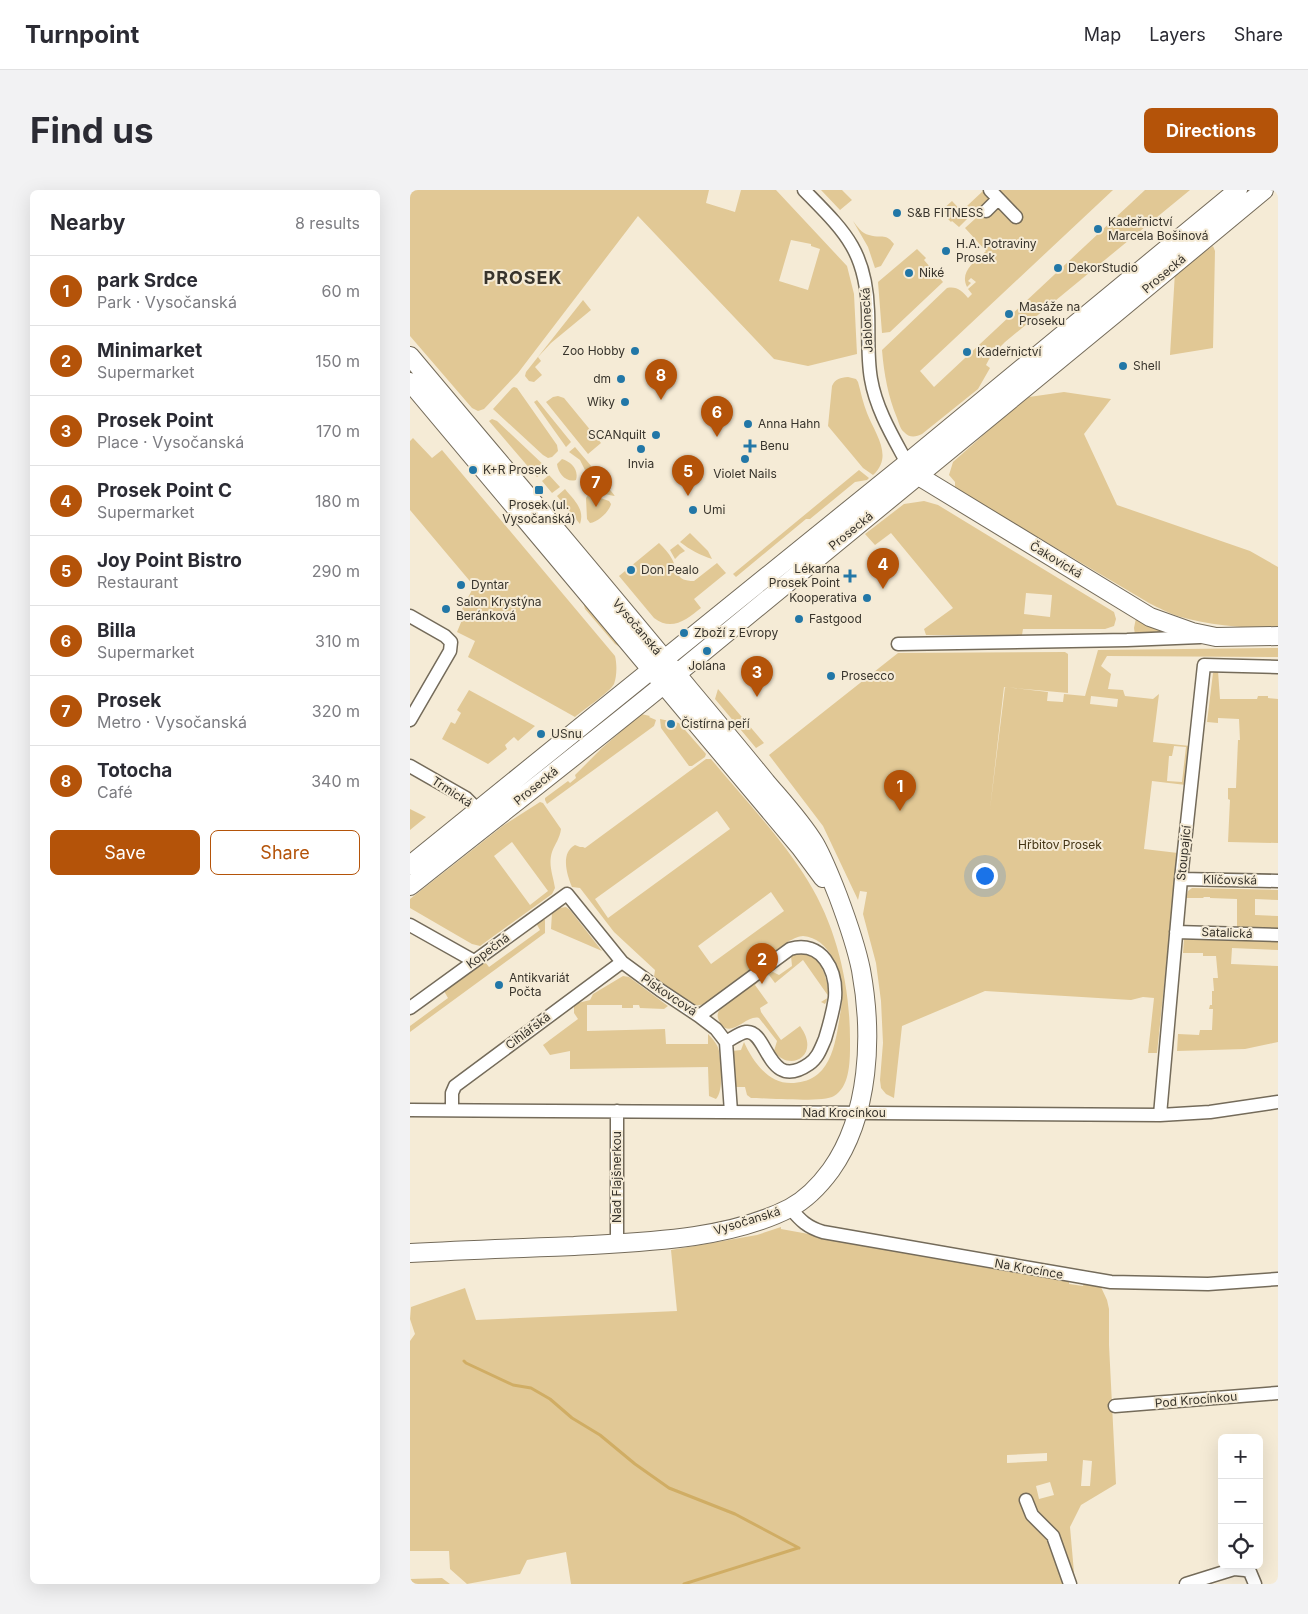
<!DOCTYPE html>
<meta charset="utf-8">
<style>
body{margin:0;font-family:Inter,sans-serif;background:#f2f2f3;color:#2b2b33}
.controls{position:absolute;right:15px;bottom:15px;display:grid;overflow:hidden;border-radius:8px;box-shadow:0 5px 20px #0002}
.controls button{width:45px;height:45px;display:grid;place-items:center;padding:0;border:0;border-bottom:1px solid #e1e1e2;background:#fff;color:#2b2b33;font:25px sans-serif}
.you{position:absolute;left:574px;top:685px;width:18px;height:18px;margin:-12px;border:4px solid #fff;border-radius:50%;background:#1a73e8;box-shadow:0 0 0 8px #1a73e833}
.badge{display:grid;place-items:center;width:32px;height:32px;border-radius:50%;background:#b45309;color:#fff;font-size:16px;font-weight:700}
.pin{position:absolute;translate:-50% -41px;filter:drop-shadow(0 1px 2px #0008)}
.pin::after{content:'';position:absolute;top:26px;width:18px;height:15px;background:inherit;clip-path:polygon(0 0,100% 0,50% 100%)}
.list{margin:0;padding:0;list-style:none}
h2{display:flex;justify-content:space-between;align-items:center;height:65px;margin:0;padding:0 20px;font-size:21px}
h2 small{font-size:16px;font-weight:400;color:#7c7c81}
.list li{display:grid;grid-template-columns:32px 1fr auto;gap:15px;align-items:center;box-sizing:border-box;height:70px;padding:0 20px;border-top:1px solid #e1e1e2}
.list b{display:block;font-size:19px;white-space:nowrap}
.list p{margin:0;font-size:16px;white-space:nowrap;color:#7c7c81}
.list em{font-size:16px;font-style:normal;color:#7c7c81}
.actions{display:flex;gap:10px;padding:15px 20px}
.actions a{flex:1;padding:11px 0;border:1px solid #b45309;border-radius:8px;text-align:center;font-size:18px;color:#b45309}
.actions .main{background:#b45309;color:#fff}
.icon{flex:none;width:28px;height:28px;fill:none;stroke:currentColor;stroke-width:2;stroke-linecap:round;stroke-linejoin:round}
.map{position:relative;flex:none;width:868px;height:1394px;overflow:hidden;border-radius:8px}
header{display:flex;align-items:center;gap:30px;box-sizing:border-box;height:70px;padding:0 25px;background:#fff;border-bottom:1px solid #e1e1e2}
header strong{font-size:24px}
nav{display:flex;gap:28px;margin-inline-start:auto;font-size:18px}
.intro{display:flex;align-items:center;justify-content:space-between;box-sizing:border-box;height:120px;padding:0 30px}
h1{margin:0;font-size:35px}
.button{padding:12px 22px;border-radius:8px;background:#b45309;color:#fff;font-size:18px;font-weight:700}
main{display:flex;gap:30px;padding:0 30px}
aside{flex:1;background:#fff;border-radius:8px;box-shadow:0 5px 20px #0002}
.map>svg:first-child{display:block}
.green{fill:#e1c895;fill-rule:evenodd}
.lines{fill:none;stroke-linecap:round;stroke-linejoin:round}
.stream{stroke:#d0ad64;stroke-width:3}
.street-casing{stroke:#746b5a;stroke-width:15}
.secondary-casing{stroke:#746b5a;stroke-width:20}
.street{stroke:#fff;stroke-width:12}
.secondary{stroke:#fff;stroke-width:18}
.poi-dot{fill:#2277a7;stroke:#f5ebd6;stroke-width:2}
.labels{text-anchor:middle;stroke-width:4;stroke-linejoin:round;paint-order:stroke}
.poi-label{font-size:12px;fill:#38342c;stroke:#f5ebd6;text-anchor:start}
.street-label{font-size:12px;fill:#38342c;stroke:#f5ebd6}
.park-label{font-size:12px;fill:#433414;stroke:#f5ebd6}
.district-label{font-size:18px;font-weight:bold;letter-spacing:1px;fill:#38342c;stroke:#f5ebd6}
</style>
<header>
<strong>Turnpoint</strong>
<nav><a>Map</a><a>Layers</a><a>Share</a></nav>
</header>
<div class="intro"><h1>Find us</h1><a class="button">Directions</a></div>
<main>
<aside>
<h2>Nearby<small>8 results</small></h2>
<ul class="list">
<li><span class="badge">1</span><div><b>park Srdce</b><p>Park · Vysočanská</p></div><em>60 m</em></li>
<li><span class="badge">2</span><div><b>Minimarket</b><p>Supermarket</p></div><em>150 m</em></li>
<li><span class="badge">3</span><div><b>Prosek Point</b><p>Place · Vysočanská</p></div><em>170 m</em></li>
<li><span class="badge">4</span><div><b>Prosek Point C</b><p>Supermarket</p></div><em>180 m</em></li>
<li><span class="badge">5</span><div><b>Joy Point Bistro</b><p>Restaurant</p></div><em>290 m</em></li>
<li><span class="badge">6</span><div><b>Billa</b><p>Supermarket</p></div><em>310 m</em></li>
<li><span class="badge">7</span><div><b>Prosek</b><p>Metro · Vysočanská</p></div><em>320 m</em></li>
<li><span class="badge">8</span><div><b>Totocha</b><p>Café</p></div><em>340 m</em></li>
</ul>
<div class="actions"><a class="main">Save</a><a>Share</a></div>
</aside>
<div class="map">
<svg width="868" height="1394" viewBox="0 0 868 1394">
<rect width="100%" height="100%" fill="#f5ebd6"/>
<path class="green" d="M0,0H299L296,13L325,22L331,0H366L437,76L444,104L447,164L398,176L364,169L228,26L108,183L74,219L68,221L62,218L0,146ZM381,50L401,54V56L410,59L398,100L369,91Z
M411,0H432L442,10L430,20Z
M574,0H576L579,6V12L584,19H591L584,0H703L510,181L524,197L735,0H780L595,152L589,158L586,156L576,175L580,178L568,199L512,244C506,247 499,248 494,242C490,239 489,233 487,228C478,206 474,184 472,160L537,98C547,96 552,101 558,108L562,104L558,99L566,92L561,88L558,91L561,93L557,97C549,81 566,71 576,61L555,38L566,28L561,24L563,22L557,16Z
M542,11L558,28L549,37L542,31L541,32L537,28L538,26L532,20Z
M443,31C447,36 452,44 459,45C471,49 475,42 484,54L471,76L465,78L458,57Z
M803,56L805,61L803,158L760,165L765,82Z
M507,59L516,68L514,70L533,92L480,142L472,143L468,92Z
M173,110L181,120L141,153L128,167L131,171L125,177L132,185L124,192L119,191L115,186L116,182Z
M438,187L446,189L448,192C451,203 453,213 457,223C465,244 484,266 463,285L453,278L418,236L422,196C426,188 430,188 438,187Z
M104,197L107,198L147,255L148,261L142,267L138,268L133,265L83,219L102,198Z
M654,202L701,209L674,244L707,315L840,361L868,377V438C840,439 798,435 771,427C760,424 749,418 739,413L545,298V292L539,285L543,272L588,232L619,207Z
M148,206L154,208L191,253L178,264L136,212L143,207Z
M127,210L161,252L156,257L124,212Z
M82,229L87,231L138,279L127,287L79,231Z
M3,248L22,268L32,260L205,466C207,474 207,486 204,494C200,502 173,520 165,527L58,467L65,451L47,442L52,430L48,427L64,396L0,320V251Z
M165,257L182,277L176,282L170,270L159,262Z
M152,269C161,272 169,279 166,290C156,293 148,283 147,274Z
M449,280L459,288L457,290L445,292L400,329H396L326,387L323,384Z
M185,281L205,306L194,304L180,285Z
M139,285L150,297L142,303L132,291Z
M155,299C164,310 175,319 170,334L147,306Z
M179,304L199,311L201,314C199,322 188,332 180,333L177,329L176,308Z
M514,311L528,315L704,422L706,429L704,436L695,439H613L612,445H516L514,439L543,418L481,343L465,355L455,344L494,314ZM616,403L642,405L640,427L614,424Z
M280,343L298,361L302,369C290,365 280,360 270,352Z
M249,353C254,358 259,363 262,369C269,382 265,391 284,391L307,373L316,383L284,409L291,418C277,429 262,442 244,428L209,386Z
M268,354L275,361L270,364L265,369L260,360Z
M172,408L213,456L210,457L205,454L175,419Z
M726,428L757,443L725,445L724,438Z
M868,458V467L697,466L691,476L701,484L698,499L713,500L715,506L743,509L749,504L743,552L780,556L776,595L742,591L734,659L768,663L747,863H738L744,808L733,807L721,810L575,801L492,836L484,908L476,904L471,898L470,890L473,853L471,811L466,773L453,724L457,702L450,701L448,710L413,636L359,565L488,463L655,462L658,464V503L594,497L580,619L595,497L638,502L637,511L653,512L654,504L675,506L688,460ZM681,506L708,509L707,517L680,514ZM764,556L776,557L772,592L757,591L759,566H762Z
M808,481L810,509H847L848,506H858V508L868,509V653L818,652L820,610L818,609V598H826L828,550H830L829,529L808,528V533L797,532L803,483Z
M308,499L354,553L346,558L305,509Z
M59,500L125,536L108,551L104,547L95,555L97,559L78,574L32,549L41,532L45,534L51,523L47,520Z
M231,524L240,526L239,527L246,530L244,536L137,614L135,610V608L158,591L160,593L166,588L165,585L192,558Z
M250,529L269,533L296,564L295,567L282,576H279L251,538Z
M188,532L191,535L98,609L95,605Z
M296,569H301C334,609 371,647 398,691C427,738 440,795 440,850C440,868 441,896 424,906C413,913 357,908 341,908L337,905L335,897H325L322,861L331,860L334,852C343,872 359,895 384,893C393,892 401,890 408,884C420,874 424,857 427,843C429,830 432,817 432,805C432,782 420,748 393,746C389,746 383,749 379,751L296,814L284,816L246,791L244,787L245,780L204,742L170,698L162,697C157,685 150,663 165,655L170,657H173L175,658ZM307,621L320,639L198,728L185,709ZM361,702L374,721L301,774L288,756Z
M130,612L133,613L151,639C150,648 145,654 142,662C138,675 143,685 145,698L142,704L70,756L62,754L0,718V709L94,635ZM102,652L138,701L120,715L84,666Z
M0,619L16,627L0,640Z
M782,698L868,700V710L845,709V725L868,726V740L827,739V709L800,708V707H794L793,708H776L778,701Z
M156,717L160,720L192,761L141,739L142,723L150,718Z
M133,728L135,730V743L0,842V836L38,808L34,801L75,772L79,777L130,740L126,733Z
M774,749L868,751V760L822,758L821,774L868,776V852L835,859L767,861L768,844L789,845L790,840H802L803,819H799L800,815H802V801H804L803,788H808L806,766H793V763H773Z
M388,762C393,764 399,764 403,767C414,774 423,803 415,814L411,812L419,807L393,770L365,793L359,785L352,789L351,788L361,781L369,785L382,776L381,766L382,764Z
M213,786L219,787L258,816L254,819L230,818L229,815H223V818H212V815H177V841L255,839L256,854H298V844C303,849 308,855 309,861C311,873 314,900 306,909L299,906L298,877L160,879V861L140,865L133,855L168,829L164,823V814L180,810L183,804Z
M347,791L348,792L345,795L358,813L350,818L351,822L371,850L390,836C412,866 379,883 364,861L367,851L349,828C337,824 321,849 311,834C308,830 307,826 308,823C311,813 338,797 347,791Z
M371,1037V1039L581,1077L659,1090V1094L673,1096L674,1093L690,1095L697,1110L699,1119V1155L706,1294L671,1315L660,1337L665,1394H161L156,1362L117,1370L110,1384L57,1394L40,1379L39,1361H0V1151L5,1144L0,1129L1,1117L55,1098L66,1130L267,1121L261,1060L347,1045ZM637,1263V1271L597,1273V1265ZM673,1270L682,1271L680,1296H671ZM640,1292L644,1305L629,1309L626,1296Z
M32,1388L40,1394H0V1389Z"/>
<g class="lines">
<path class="stream" d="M54,1171L56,1173L103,1195L121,1198L140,1209L162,1228L190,1245L225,1274L259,1298L325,1324L389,1358
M274,1394L388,1358"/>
<defs>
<path id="street" d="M394,0C434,41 456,60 458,121C459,143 457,167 461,189C466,219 483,247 497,273
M580,0L606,27
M576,21L588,9
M0,426L35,446L41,452L40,461L0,530
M488,454L717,450L790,447
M0,576L56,608L73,625
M771,689L868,691
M0,735L64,771
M766,742L868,745
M0,818L157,704L212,772L250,800L289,826L306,839L316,852L321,922
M289,826L380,759C412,750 427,780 425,808C423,821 419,836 415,849C411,858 408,868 399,874C357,903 358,839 336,842C329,843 322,849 316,852
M0,920L750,925L800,922L868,912
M42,920V903L45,896L212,772
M750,925L771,689L794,475L868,477
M380,1018C391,1031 397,1037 413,1042L701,1092L798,1094L868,1089
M207,1054V921
M705,1216L868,1203
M616,1310L622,1325L643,1346L660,1394
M776,1394L824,1379L835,1380L840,1382L845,1394"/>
<path id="secondary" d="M0,166C93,277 187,387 279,499C305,530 331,561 356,592C373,612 391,631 405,654C414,670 421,688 428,706C437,730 446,755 451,780C463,845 460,925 421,980C410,995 397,1009 380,1018C318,1050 232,1052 164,1056C109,1058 55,1060 0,1063
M0,192L390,657L413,688
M500,277L507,285L740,427L782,442L806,447L868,446
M0,675L497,273L828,0
M0,696C89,625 180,555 269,482C464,322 660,162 854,0"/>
</defs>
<use href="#street" class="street-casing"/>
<use href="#secondary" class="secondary-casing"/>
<use href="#street" class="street"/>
<use href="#secondary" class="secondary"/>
</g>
<g class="poi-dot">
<circle cx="487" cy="23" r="5"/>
<circle cx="688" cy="39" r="5"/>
<circle cx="536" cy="61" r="5"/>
<circle cx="648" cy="78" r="5"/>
<circle cx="499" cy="83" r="5"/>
<circle cx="599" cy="124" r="5"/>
<circle cx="225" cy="161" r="5"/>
<circle cx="557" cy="162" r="5"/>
<circle cx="713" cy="176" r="5"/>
<circle cx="211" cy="189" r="5"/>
<circle cx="215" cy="212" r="5"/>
<circle cx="338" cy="234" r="5"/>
<circle cx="246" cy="245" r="5"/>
<path d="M337.5 248.5h5v5h5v5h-5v5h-5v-5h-5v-5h5z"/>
<circle cx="231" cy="259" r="5"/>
<circle cx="335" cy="269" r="5"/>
<circle cx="63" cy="280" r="5"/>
<rect x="124" y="295" width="10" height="10" rx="2.5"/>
<circle cx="283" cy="320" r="5"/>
<circle cx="221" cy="380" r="5"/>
<path d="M437.5 378.5h5v5h5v5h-5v5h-5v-5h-5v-5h5z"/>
<circle cx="51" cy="395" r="5"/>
<circle cx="457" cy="408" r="5"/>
<circle cx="36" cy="419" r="5"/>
<circle cx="389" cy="429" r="5"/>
<circle cx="274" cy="443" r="5"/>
<circle cx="297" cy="461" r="5"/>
<circle cx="421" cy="486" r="5"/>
<circle cx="261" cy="534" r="5"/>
<circle cx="131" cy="544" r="5"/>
<circle cx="89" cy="795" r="5"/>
</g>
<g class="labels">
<g class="poi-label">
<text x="497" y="27">S&amp;B FITNESS</text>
<text x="698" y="36">Kadeřnictví<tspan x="698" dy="14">Marcela Bošinová</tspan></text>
<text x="546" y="58">H.A. Potraviny<tspan x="546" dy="14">Prosek</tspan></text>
<text x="658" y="82">DekorStudio</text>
<text x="509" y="87">Niké</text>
<text x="609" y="121">Masáže na<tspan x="609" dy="14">Proseku</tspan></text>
<text x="215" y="165" text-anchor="end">Zoo Hobby</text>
<text x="567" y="166">Kadeřnictví</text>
<text x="723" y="180">Shell</text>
<text x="201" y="193" text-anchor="end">dm</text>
<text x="205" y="216" text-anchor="end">Wiky</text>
<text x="348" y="238">Anna Hahn</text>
<text x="236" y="249" text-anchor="end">SCANquilt</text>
<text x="350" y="260">Benu</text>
<text x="231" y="278" text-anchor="middle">Invia</text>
<text x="73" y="284">K+R Prosek</text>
<text x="335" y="288" text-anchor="middle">Violet Nails</text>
<text x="129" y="319" text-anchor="middle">Prosek (ul.<tspan x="129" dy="14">Vysočanská)</tspan></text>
<text x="293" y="324">Umi</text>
<text x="430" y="383" text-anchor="end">Lékarna<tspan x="430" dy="14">Prosek Point</tspan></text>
<text x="231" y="384">Don Pealo</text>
<text x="61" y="399">Dyntar</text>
<text x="447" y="412" text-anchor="end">Kooperativa</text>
<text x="46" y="416">Salon Krystýna<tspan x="46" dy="14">Beránková</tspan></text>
<text x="399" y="433">Fastgood</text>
<text x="284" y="447">Zboží z Evropy</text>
<text x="297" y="480" text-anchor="middle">Jolana</text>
<text x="431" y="490">Prosecco</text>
<text x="271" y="538">Čistírna peří</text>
<text x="141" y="548">USnu</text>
<text x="99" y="792">Antikvariát<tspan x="99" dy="14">Počta</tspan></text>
</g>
<g class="street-label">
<text transform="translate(754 84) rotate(-40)" y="4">Prosecká</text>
<text transform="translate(457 130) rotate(-93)" y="4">Jablonecká</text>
<text transform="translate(441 341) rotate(-39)" y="4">Prosecká</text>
<text transform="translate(646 370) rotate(31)" y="4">Čakovická</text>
<text transform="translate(227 437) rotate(50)" y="4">Vysočanská</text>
<text transform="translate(126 596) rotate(-39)" y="4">Prosecká</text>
<text transform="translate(42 602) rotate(33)" y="4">Trmická</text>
<text transform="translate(774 663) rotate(-84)" y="4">Stoupající</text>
<text transform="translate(820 690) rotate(1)" y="4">Klíčovská</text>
<text transform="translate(817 743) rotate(2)" y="4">Satalická</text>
<text transform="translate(78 761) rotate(-36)" y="4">Kopečná</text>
<text transform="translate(259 805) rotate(34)" y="4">Pískovcová</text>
<text transform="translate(118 841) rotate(-37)" y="4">Cihlářská</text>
<text x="434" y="927">Nad Krocínkou</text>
<text transform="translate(207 987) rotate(-90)" y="4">Nad Flajšnerkou</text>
<text transform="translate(337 1031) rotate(-17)" y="4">Vysočanská</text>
<text transform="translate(619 1079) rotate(10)" y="4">Na Krocínce</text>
<text transform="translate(786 1210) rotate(-5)" y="4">Pod Krocínkou</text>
</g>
<g class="park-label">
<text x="650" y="659">Hřbitov Prosek</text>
</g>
<g class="district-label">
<text x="113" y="94">PROSEK</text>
</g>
</g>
</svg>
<div class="controls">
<button>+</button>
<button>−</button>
<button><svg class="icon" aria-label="locate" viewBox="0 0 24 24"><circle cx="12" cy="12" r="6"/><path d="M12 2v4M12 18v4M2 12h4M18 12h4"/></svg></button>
</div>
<div class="you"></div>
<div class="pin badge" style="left:490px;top:621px">1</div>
<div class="pin badge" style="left:352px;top:794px">2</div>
<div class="pin badge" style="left:347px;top:507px">3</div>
<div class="pin badge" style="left:473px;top:399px">4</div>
<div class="pin badge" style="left:278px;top:306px">5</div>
<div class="pin badge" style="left:307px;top:247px">6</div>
<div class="pin badge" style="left:186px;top:317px">7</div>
<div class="pin badge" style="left:251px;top:210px">8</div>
</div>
</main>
